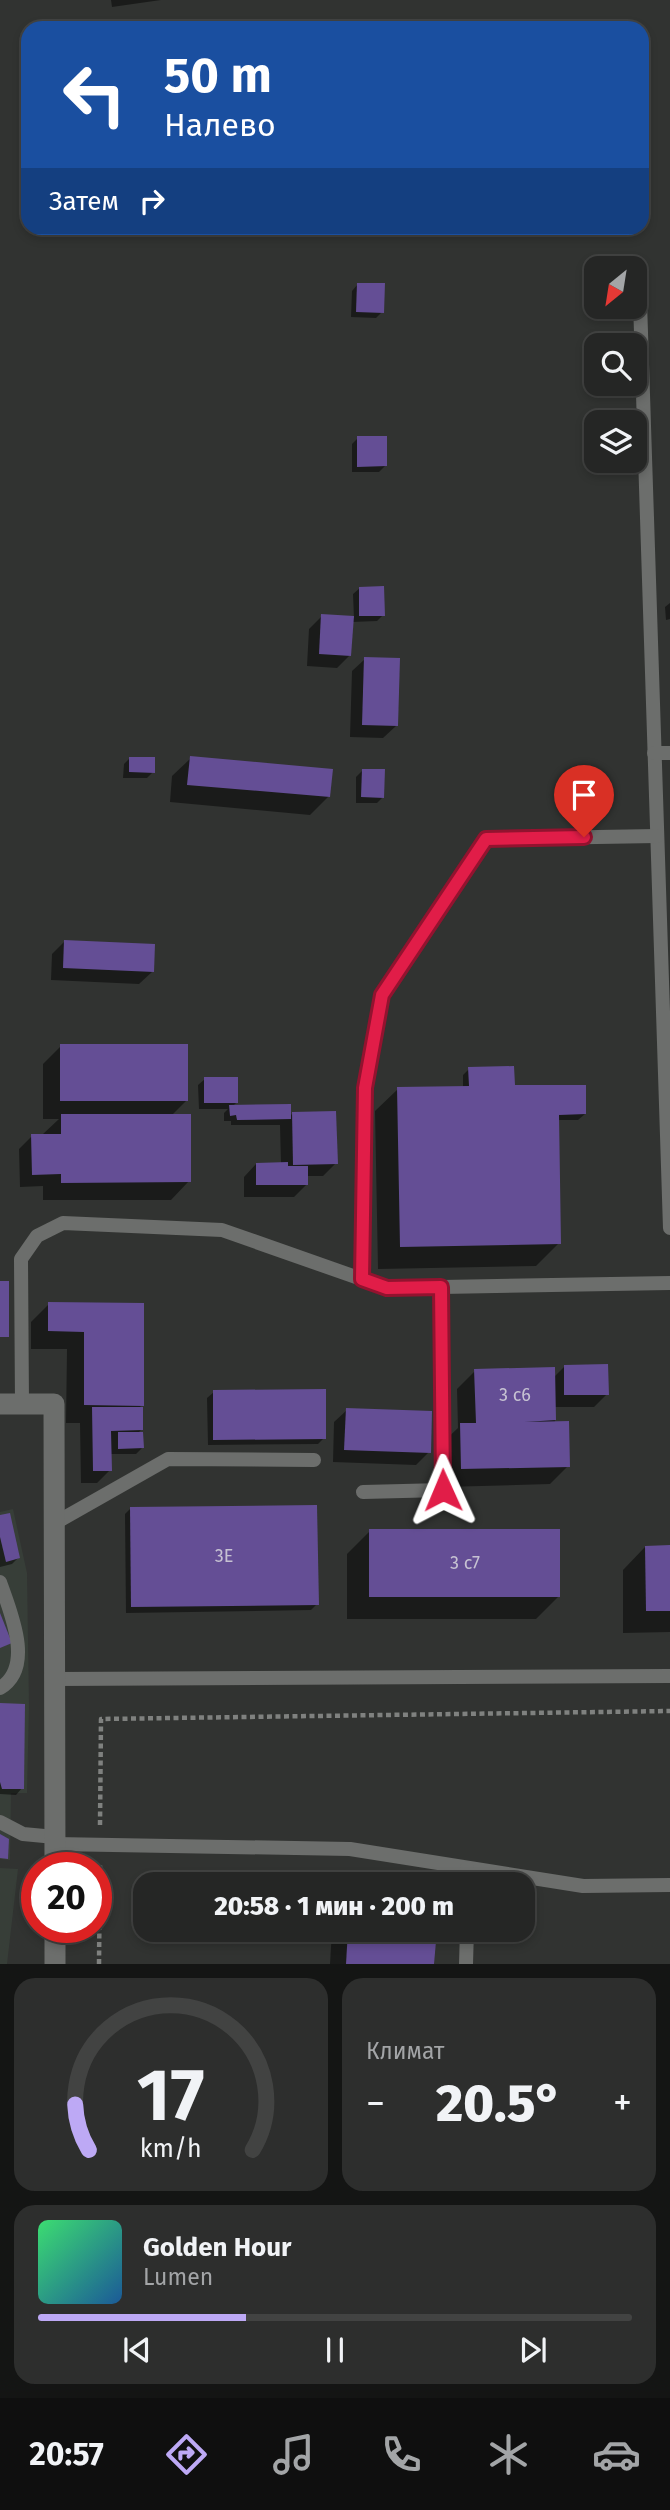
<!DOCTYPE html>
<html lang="ru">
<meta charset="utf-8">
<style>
:root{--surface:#252625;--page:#2d2e2d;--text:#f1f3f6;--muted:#a3a5a7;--line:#424342;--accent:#bda9f5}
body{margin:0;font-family:"Fira Sans",sans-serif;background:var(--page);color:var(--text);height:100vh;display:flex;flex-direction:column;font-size:26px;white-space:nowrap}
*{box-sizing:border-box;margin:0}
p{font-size:23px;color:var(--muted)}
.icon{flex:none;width:38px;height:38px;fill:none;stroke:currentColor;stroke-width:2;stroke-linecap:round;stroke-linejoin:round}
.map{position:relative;height:1964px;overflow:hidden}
.sheet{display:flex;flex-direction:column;gap:14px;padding:14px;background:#141514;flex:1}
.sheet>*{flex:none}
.hud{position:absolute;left:21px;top:21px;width:628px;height:214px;border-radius:21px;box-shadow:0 4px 10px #0003,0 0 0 2px var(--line);background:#1a4fa0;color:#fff;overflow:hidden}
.needle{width:46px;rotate:210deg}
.fabs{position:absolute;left:584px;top:256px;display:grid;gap:14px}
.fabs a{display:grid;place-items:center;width:63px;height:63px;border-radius:14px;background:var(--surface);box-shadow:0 4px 10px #0003,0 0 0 2px var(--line);font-size:35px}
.speed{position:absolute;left:21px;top:1852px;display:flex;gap:14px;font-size:35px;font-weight:700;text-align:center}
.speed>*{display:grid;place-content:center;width:91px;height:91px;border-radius:50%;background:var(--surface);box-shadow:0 4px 10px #0003,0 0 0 2px var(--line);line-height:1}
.speed .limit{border:10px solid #d22;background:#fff;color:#111}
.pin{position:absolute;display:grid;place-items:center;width:60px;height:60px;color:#fff;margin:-72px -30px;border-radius:50% 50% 50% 0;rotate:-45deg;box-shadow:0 0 7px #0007}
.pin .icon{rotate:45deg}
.me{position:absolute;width:77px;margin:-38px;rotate:359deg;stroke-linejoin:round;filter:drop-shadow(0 0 5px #0008)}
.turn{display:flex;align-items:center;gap:24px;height:147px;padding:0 28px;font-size:32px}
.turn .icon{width:91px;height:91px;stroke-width:2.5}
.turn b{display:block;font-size:49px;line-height:60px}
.then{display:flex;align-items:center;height:66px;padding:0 28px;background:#0003;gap:14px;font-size:26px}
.big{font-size:52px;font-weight:800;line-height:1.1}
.sheet .tile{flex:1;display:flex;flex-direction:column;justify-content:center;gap:10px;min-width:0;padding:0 24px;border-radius:21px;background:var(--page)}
.sheet .dial{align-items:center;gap:0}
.dial svg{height:182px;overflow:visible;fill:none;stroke:var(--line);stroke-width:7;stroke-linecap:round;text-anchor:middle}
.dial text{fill:var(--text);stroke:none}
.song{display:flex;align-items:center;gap:21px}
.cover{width:84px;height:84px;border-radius:10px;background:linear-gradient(135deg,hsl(140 70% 55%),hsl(210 70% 35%))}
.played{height:7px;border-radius:4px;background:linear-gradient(90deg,var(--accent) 35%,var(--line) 35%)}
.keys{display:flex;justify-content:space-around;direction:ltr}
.heat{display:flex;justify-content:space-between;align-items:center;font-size:38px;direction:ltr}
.sheet .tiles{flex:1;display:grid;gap:14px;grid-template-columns:1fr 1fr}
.tile:last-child{grid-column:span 2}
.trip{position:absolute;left:133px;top:1872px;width:402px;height:70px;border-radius:21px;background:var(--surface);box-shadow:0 4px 10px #0003,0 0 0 2px var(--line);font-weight:800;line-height:70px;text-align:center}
.dock{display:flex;height:112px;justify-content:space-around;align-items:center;background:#0f0f0f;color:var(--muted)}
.dock .icon{width:49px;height:49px}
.dock .on{color:var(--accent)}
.dock b{font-size:32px;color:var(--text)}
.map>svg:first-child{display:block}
.built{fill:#373e38}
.shadow{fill:#0007}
.building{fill:#644e95}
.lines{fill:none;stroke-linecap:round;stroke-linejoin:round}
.path{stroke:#7f817f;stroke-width:4.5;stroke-dasharray:5 3.5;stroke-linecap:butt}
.lane{stroke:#6c6e6c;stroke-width:14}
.street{stroke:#6c6e6c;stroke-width:21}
.route-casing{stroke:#92132f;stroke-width:18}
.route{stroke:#e11d48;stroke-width:12}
.labels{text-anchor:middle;stroke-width:7;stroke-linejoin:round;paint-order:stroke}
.number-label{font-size:18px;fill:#c6c2d2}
</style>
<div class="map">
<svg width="670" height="1964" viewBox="0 0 670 1964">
<rect width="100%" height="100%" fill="#313331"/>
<g class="built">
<polygon points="13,1509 27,1573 29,1705 27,1793 11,1793 10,1860 0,1859 0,1512"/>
<polygon points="0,1868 18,1869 7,1964 0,1964"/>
</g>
<g class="shadow">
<polygon points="111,0 161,0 112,7"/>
<polygon points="358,284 382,312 376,318 351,317 352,291"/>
<polygon points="358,438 385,466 379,472 352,472 352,444"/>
<polygon points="360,588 383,615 377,621 352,622 350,655 337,668 307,666 309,629 322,616 354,618 353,594"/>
<polygon points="670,603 670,619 666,620 665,607"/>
<polygon points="365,659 396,726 383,738 350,737 352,671"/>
<polygon points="130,758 153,772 147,778 123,778 124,764"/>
<polygon points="191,758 329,796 310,815 170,802 172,776"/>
<polygon points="362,771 383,797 377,803 356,803 356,777"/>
<polygon points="65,941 152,972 139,984 51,980 52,954"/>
<polygon points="61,1046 187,1100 171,1116 189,1181 171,1200 43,1200 43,1186 20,1187 19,1149 32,1136 43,1134 59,1119 43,1119 43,1064"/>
<polygon points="469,1069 585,1114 578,1120 557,1120 559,1243 536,1266 378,1269 375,1111 398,1089 463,1088 463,1075"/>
<polygon points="205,1079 236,1103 232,1107 289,1117 292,1114 336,1163 323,1176 307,1176 307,1184 294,1197 244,1197 244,1177 256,1164 281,1164 280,1125 231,1125 231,1121 224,1121 224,1113 228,1109 199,1109 198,1085"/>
<polygon points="49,1304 142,1305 142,1405 138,1409 141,1430 137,1434 142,1448 136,1454 110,1454 110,1470 97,1483 81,1483 80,1423 66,1423 67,1349 31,1349 31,1322"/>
<polygon points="564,1367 607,1394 594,1407 554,1407 555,1423 568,1466 550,1484 444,1487 442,1443 458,1428 457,1389 475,1371 553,1378"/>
<polygon points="214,1392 324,1438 318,1444 208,1445 207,1398"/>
<polygon points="347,1410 429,1452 416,1465 333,1462 334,1422"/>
<polygon points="131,1508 317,1604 311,1610 126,1613 125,1514"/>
<polygon points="0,1517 18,1558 12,1564 0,1567"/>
<polygon points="370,1531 559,1596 536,1619 347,1619 347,1554"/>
<polygon points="645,1547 670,1547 670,1632 623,1633 623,1570"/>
<polygon points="0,1705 22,1788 16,1795 0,1794"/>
<polygon points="332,1930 435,1930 432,1964 330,1964"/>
</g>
<g class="building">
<polygon points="357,283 385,283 384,313 356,312"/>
<polygon points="357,436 387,436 387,466 357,467"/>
<polygon points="384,586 385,616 359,616 359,587"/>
<polygon points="321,614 354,616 351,656 319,654"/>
<polygon points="364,657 400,658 398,726 362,725"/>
<polygon points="190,756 333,769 330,797 187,785"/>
<polygon points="129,757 155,757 155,773 129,772"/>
<polygon points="362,769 385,769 384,798 361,797"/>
<polygon points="64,940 155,944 154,972 63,968"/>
<rect x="60" y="1044" width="128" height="57"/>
<polygon points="514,1066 515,1085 586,1085 586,1114 559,1115 561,1244 400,1247 397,1087 469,1086 468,1067"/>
<rect x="204" y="1077" width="34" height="26"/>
<polygon points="291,1104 291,1119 237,1120 236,1115 230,1116 229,1105"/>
<polygon points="336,1111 338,1164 293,1165 292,1112"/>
<polygon points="61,1114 191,1114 191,1182 61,1183 61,1174 32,1175 31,1134 61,1134"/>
<polygon points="288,1162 288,1166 308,1166 308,1185 256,1185 256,1163"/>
<rect x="0" y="1281" width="9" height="56"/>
<polygon points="48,1302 144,1303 144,1406 84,1405 84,1332 48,1331"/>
<polygon points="608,1364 609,1395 564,1395 564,1365"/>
<polygon points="555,1367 556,1420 525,1422 569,1421 570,1467 461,1469 460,1423 476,1423 474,1369"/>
<polygon points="326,1389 326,1439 213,1440 213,1390"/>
<polygon points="92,1407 143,1407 143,1430 111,1431 112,1471 93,1471"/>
<polygon points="346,1408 432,1411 431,1453 344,1450"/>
<polygon points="118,1432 143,1432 144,1448 118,1449"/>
<polygon points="317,1505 319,1605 131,1607 130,1507"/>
<polygon points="10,1513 20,1558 6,1562 0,1537 0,1515"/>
<rect x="369" y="1529" width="191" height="68"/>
<polygon points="670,1545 670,1611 646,1611 645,1546"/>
<polygon points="0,1613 12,1643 0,1648"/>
<polygon points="0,1703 25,1704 24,1789 2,1789 0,1782"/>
<polygon points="0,1834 9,1839 8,1859 0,1858"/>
<polygon points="348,1930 437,1930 434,1964 346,1964"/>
</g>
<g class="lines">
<g class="path">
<polyline points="100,1825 101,1719 670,1711"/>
<polyline points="99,1964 100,1865"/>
</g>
<g class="lane">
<polyline points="639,271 670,1228"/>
<polyline points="654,753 670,753"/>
<polyline points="362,1279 365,1088 382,995 486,839 657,836"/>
<polyline points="22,1404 21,1259 37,1236 63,1223 222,1230 387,1288 670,1283"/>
<polyline points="363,1492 443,1490 441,1287"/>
<polyline points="55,1523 168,1459 314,1460"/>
<path d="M0 1582C10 1611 35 1667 0 1688"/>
<polyline points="56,1679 670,1676"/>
<polyline points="0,1822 23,1834 55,1837"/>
<polyline points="55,1844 350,1849 583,1886 670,1885"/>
<polyline points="467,1885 467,1868"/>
<polyline points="466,1964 467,1930"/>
</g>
<g class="street">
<polyline points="0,1404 54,1404 55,1867"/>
<polyline points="55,1964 55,1927"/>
</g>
</g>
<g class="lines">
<g class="route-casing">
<polyline id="route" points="443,1490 441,1287 387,1288 362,1279 365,1088 382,995 486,839 584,837"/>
</g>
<use href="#route" class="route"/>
</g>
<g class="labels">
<g class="number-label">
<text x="515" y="1401">3 с6</text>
<text x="224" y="1562">3Е</text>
<text x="465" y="1569">3 с7</text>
</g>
</g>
</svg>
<div class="fabs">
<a><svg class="needle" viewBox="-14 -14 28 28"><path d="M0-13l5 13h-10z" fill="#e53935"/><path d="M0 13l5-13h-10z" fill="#a3a5a7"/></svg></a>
<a><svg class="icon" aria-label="search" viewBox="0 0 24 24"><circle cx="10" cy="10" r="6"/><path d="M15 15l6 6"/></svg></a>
<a><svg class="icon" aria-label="layers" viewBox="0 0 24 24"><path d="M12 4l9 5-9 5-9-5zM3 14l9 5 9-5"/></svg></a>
</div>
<div class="speed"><div class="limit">20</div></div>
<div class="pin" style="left:584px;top:837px;background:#d93025"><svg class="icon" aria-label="arrive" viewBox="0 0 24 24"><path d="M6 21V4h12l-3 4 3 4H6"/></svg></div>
<svg class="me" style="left:443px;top:1490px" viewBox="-20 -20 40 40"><path d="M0-17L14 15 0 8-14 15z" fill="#e11d48" stroke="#fff" stroke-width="4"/></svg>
<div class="trip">20:58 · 1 мин · 200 m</div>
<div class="hud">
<div class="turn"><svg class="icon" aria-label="left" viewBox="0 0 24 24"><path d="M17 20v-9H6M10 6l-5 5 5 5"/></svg><div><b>50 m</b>Налево</div></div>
<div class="then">Затем<svg class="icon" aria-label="right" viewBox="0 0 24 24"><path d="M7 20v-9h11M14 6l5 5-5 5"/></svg></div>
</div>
</div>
<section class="sheet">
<div class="tiles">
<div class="tile dial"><svg viewBox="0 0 100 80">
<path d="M14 69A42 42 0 1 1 86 69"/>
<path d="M14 69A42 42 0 0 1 8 49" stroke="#bda9f5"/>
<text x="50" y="56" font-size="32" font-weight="700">17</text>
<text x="50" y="72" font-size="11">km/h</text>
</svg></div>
<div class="tile"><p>Климат</p>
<div class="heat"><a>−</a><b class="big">20.5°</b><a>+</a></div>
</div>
<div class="tile">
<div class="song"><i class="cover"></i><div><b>Golden Hour</b><p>Lumen</p></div></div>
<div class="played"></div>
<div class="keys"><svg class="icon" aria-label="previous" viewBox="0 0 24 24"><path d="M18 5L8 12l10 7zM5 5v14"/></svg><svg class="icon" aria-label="pause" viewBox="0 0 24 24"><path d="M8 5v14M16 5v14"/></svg><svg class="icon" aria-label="next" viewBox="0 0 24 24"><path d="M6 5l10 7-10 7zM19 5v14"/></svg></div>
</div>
</div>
</section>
<nav class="dock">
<b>20:57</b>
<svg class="icon on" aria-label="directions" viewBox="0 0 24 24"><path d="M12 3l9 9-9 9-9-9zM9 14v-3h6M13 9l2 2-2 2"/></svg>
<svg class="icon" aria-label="music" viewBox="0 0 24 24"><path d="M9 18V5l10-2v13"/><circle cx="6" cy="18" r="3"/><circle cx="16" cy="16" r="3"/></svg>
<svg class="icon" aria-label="phone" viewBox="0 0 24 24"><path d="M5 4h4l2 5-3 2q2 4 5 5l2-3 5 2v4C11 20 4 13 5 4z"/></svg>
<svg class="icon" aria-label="climate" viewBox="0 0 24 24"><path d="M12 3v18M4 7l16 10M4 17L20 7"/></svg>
<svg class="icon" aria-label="car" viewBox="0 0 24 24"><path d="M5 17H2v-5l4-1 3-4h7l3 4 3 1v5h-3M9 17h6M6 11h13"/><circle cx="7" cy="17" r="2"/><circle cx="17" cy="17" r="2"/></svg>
</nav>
